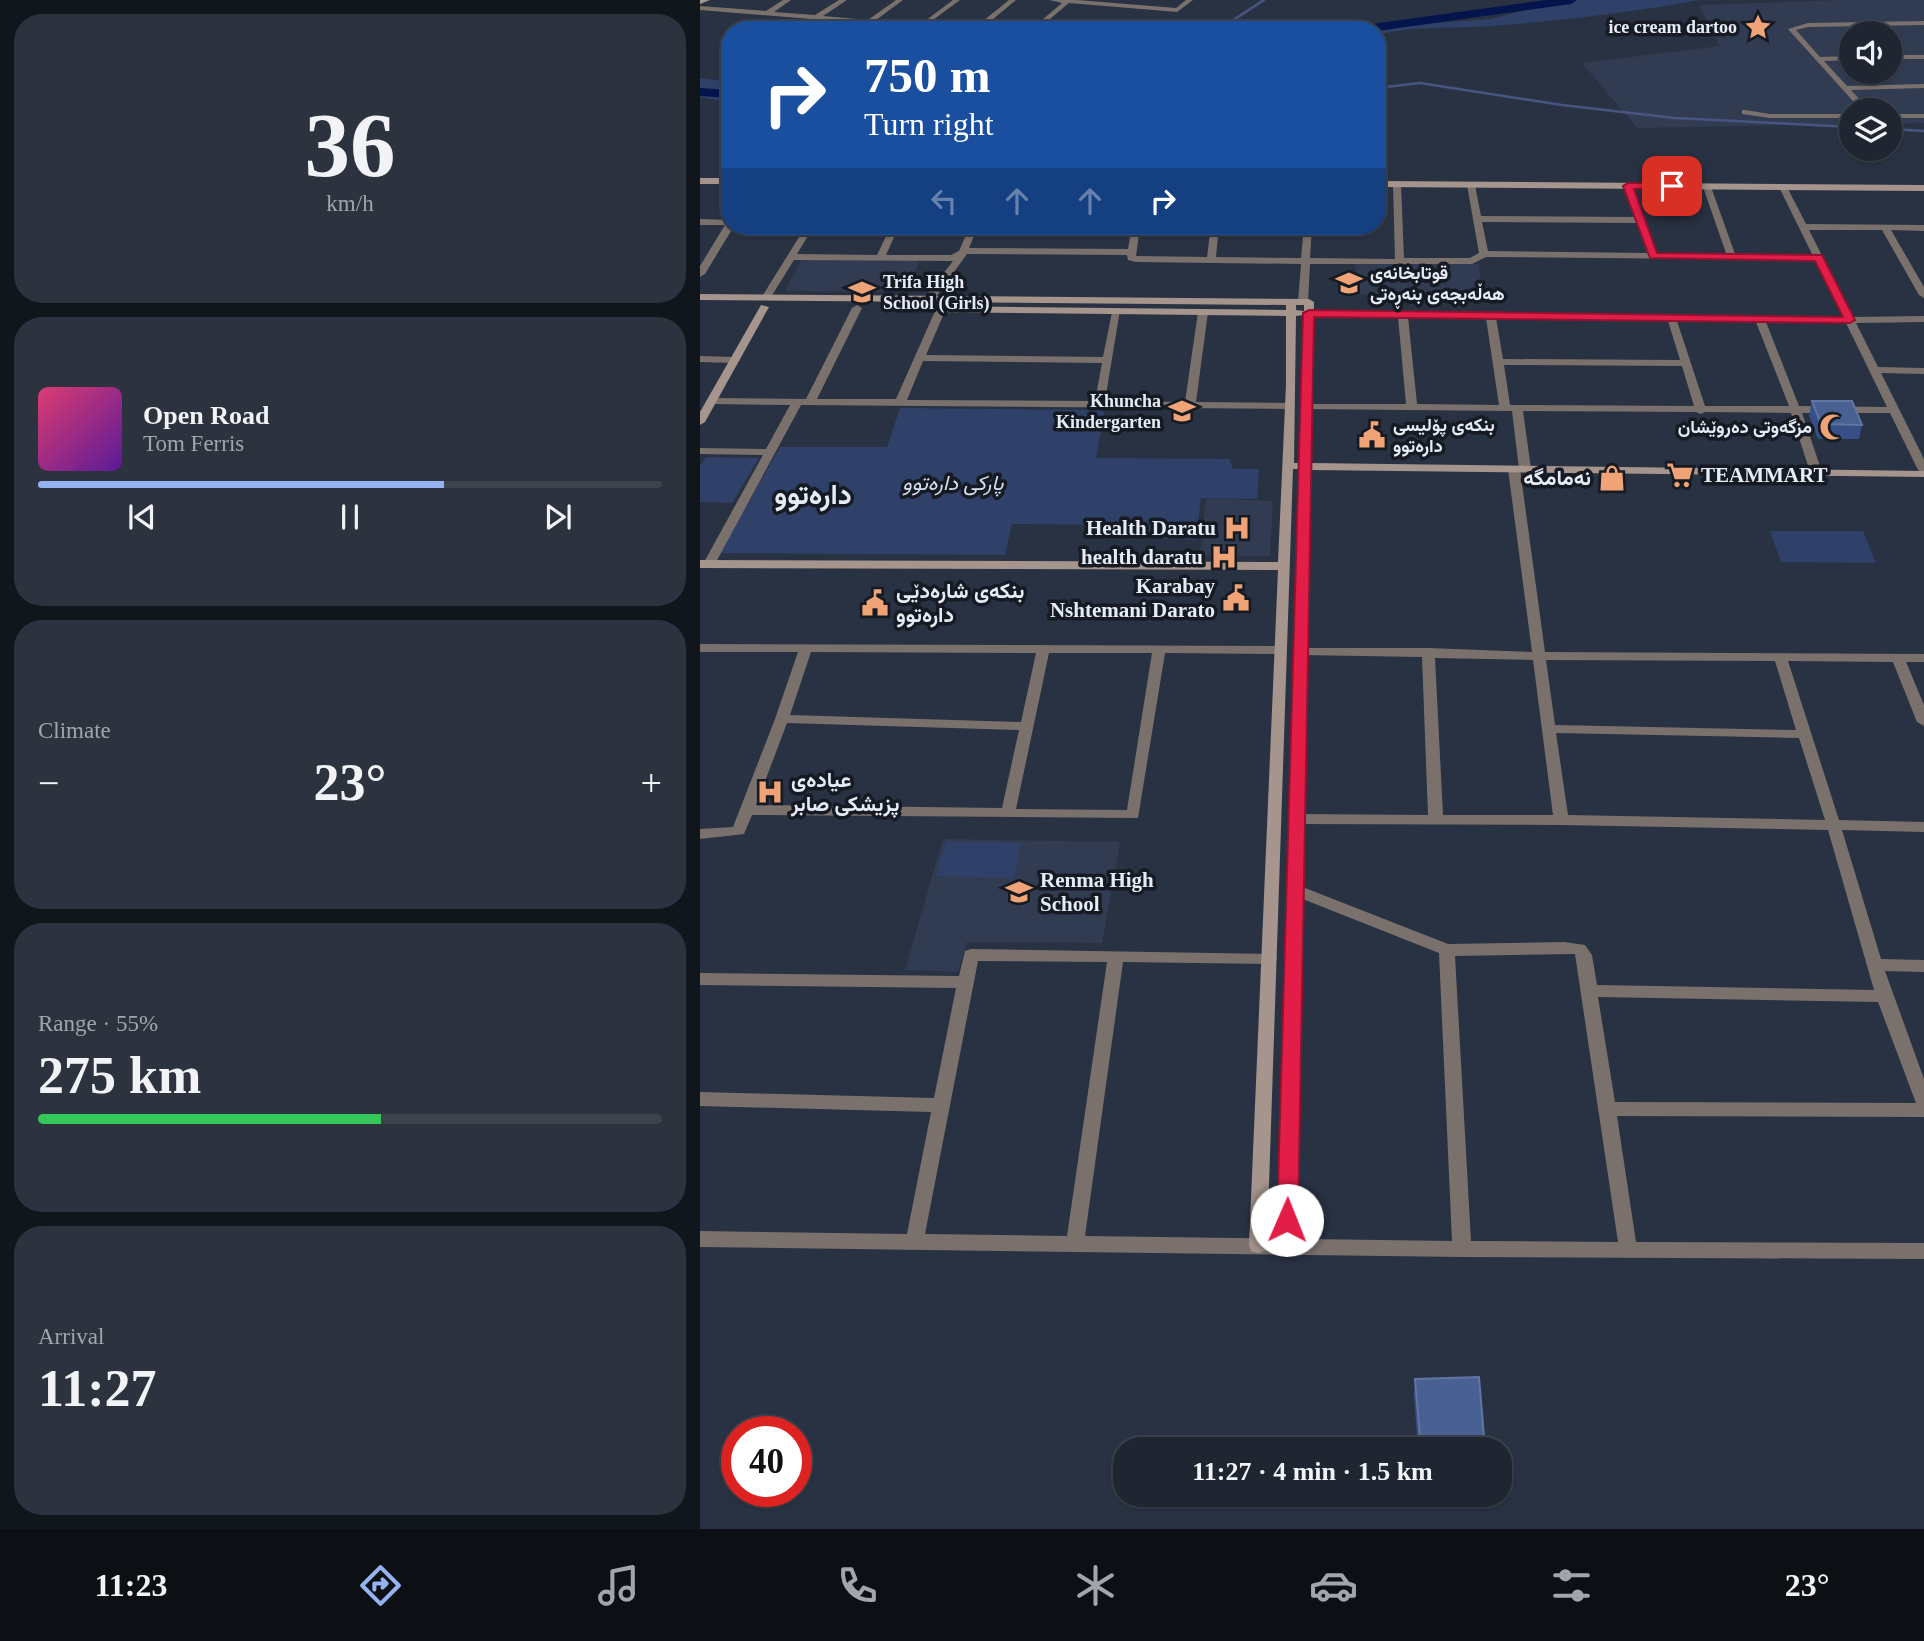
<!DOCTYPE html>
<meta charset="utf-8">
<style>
:root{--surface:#1f2632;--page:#2c323e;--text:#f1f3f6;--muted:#a1a5ac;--line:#3c434d;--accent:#95b2f1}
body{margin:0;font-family:"Times New Roman",Vazirmatn,serif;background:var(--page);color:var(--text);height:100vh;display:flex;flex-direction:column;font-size:26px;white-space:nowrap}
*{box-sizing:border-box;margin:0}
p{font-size:23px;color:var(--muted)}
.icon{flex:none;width:38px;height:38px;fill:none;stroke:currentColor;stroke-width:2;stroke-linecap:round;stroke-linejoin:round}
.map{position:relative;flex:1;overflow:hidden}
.sheet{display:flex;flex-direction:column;gap:14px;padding:14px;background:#11151c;width:700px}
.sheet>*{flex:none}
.banner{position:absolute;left:21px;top:21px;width:665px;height:214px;border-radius:28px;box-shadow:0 2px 5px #0004,0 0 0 2px var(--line);background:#1a4fa0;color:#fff;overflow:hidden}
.controls{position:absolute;left:1139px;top:21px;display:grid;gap:14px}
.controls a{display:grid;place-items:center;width:63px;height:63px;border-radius:50%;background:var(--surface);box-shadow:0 2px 5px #0004,0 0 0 2px var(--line);font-size:35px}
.speed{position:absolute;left:21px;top:1416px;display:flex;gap:14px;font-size:35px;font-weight:700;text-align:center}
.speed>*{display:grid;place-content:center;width:91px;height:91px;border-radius:50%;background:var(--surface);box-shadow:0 2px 5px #0004,0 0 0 2px var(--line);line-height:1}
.speed .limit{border:10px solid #d22;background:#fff;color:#111}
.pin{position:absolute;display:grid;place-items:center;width:60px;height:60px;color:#fff;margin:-30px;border-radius:14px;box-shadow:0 4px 10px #0006}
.me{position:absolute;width:77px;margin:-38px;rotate:1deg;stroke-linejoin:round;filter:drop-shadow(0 0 5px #0008)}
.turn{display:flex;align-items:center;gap:24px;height:147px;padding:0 28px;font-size:32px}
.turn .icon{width:91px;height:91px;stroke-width:2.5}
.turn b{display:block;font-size:49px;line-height:60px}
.lanes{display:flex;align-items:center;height:66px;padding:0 28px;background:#0003;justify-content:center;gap:35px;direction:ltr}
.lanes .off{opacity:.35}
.big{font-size:52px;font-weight:700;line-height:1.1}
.sheet .widget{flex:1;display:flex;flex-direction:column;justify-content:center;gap:10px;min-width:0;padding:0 24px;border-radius:28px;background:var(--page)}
.sheet .dial{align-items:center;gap:0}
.dial b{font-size:91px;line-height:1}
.song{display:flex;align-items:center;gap:21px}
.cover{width:84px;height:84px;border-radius:10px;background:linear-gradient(135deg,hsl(340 70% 55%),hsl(270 70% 35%))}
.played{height:7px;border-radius:4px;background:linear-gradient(90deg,var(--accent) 65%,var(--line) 65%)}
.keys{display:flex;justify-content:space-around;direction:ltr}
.heat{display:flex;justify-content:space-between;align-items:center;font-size:38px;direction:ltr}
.charge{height:10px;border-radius:5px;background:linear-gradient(90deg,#34c759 55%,var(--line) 0)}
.trip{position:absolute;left:413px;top:1437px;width:399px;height:70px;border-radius:28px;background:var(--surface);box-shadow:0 2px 5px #0004,0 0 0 2px var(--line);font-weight:700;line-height:70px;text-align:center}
.dock{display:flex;height:112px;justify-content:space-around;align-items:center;background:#0c0f14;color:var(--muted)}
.dock .icon{width:49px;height:49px}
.dock .active{color:var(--accent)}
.dock b{font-size:32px;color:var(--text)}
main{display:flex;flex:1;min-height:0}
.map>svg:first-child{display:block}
.built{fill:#313c52;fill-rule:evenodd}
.green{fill:#2f4169}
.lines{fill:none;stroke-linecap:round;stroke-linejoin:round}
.stream{stroke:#485580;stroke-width:2.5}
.river{fill:#04154d;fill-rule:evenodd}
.street{fill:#7b716c;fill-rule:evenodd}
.secondary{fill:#a5958c;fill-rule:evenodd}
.wall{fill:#364f86}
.building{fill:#496093;stroke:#6175a2;stroke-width:2}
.route{fill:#e11d48;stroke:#92132f;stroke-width:2}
.labels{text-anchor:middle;stroke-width:7;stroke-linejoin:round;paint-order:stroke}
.far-poi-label{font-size:18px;font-weight:bold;fill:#e5ebf7;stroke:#161a22;text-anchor:end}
.poi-label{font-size:21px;font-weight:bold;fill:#e5ebf7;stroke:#161a22;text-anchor:start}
.park-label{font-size:21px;font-style:italic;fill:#d5dff1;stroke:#161a22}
.district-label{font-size:28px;font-weight:bold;fill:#e5ebf7;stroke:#161a22}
</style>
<main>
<section class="sheet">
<div class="widget dial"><b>36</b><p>km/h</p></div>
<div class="widget">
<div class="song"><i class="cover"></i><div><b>Open Road</b><p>Tom Ferris</p></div></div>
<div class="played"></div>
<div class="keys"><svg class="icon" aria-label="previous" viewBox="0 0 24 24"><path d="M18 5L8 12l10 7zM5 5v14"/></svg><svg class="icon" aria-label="pause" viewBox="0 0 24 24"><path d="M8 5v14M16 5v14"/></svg><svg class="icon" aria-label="next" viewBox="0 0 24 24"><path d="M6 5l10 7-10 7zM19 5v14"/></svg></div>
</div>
<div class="widget"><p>Climate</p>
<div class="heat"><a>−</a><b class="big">23°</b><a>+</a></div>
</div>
<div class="widget"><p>Range · 55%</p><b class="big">275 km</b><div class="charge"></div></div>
<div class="widget"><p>Arrival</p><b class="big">11:27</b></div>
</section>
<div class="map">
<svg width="1224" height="1529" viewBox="0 0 1224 1529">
<rect width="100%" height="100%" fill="#293243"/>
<g class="built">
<path d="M1140 0H1224V123L1190 124V110H1152L1151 124 937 128 882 63 1020 46 999 5ZM1152 33H1190V72H1152Z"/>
<polygon points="102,259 220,260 206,292 85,291"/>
<polygon points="655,264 779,264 782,294 659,294"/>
<polygon points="506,498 573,501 570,556 500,556"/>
<polygon points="243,839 420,842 402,943 267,942 258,972 205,970"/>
</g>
<g class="green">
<path d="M865 0H999C929 13 860 21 790 26 751 29 715 25 677 35V30H635L791 19Z"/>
<polygon points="0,78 30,82 30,102 0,97"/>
<polygon points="200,408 405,410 396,458 529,459 533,469 559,469 557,499 501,498 496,540 419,536 421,525 312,524 305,555 20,553 80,447 187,447"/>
<polygon points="6,457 59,458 32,503 0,502 0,466"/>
<polygon points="1070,531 1163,531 1176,563 1081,562"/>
<polygon points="246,842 321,843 314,878 236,876"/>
</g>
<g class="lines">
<g class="stream">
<polyline points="518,30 564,0"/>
<polyline points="677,88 720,83 862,105 974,118 1152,127"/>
<polyline points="1190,129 1224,131"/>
</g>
<g class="river">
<polygon points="846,0 877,0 871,4 677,31 651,30 657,26"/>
<polygon points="0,88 30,90 30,98 0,96"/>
</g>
<g class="street">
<polygon points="83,0 91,0 74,12 115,15 139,0 147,0 123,16 168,20 196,0 203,0 176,20 221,24 253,0 260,0 222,28 0,10 0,6 66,11"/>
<polygon points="309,0 316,0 280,30 272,30"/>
<polygon points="349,0 377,0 476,8 486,0 493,0 477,12 369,3 339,28 335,28 335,26 362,3"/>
<polygon points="1224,21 1224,25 1108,27 1096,30 1120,57 1152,56 1152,60 1124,61 1147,86 1224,84 1224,88 1151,90 1169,110 1161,110 1088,29 1108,23"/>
<rect x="1190" y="55" width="34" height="4"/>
<polygon points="1045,110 1070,114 1152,114 1152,118 1070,118 1042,114 1042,110"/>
<rect x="1190" y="114" width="34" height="4"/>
<path d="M697 181 701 184 704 258H770L779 253 767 185 771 182 775 185 781 216 935 217 924 186 931 184 956 253H1026L1003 187 1007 184 1011 187 1035 254H1112L1079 187 1083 184 1087 187 1106 224 1224 225V231L1191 230 1224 287V298L1219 295 1182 230H1109L1153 317 1224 316V322L1156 323 1178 367 1224 368V374L1181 373 1224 459V473L1218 470 1190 413H1102L1122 472 1116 475 1110 472 1091 413 1005 412 1001 414 996 412 823 411 831 469 825 472 820 469 845 652 1224 654V662H1206L1224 705V726L1217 722 1193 662 1088 661 1139 820 1224 822V832L1142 830 1181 959 1224 960V972L1185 971 1224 1079V1117L917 1116 936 1242 1224 1243V1259L762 1257 0 1247V1231L207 1234 231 1112 0 1106V1092L234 1098 256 988 0 985V973L259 976 265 951 271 949 575 954 577 958 575 962 569 964 423 962 385 1236 752 1241 739 953 590 894 587 890 590 886H600L748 944 864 942 885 945 892 955 897 985 1174 990 1128 830 861 825 596 824 589 819 596 814 728 815 722 657 602 655 596 651 597 648H728L832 652 808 469 814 466 819 469 812 411 603 409V405L607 404H706L698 317 609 316 604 313 606 311 1143 317 1115 260 786 257 772 264H610L608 302 603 305 598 302 601 264 436 262 428 260 427 255 267 254 233 301 230 302 225 299 228 293 253 261 94 260 69 300 61 298 106 226H114L97 254 177 255 191 226H199L186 255H251L259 251 270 226H278L269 248 428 249 432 226H440L436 256 507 257 511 226H519L516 257 601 258 604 226H612L610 258 695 259 693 184ZM782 222 937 223 947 253 788 251ZM708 317 786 318 799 405 717 404ZM796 318 968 321 980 360 803 359ZM977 321 1056 322 1089 406H1005ZM1066 322 1146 323 1187 407 1099 406ZM804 365 982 366 994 406 810 405ZM735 658 833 660 853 815H743ZM846 660 1075 661 1096 730 855 725ZM856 733 1099 738 1125 820 868 815ZM875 954 918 1242 771 1241 755 956ZM278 961 407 962 367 1236 225 1234ZM898 997 1178 1002 1216 1103 915 1102Z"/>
<polygon points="0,219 30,220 30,226 34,226 5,274 0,277 0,266 25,225 0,225"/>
<path d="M157 305 162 308 117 399H196L236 309 241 306 246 309 226 355 403 357 412 312 420 310 405 401 485 402 498 312 503 309 508 312 496 402 590 403 595 406 590 409 101 405 15 564 13 567H5L3 564 63 455 0 454V448L66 449 90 405 12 404 7 401 12 398 106 399 152 308ZM223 361 402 363 395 401 207 400Z"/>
<polygon points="0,356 35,357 40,360 35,363 0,362"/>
<path d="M0 644 580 646 586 650 580 654 465 653 438 818 52 815 44 834 0 839V829L33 827 75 719 98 652H0ZM111 652 336 653 321 722 90 715ZM349 653H452L427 810 316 809ZM87 723 319 730 302 808 56 805Z"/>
</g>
<g class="secondary">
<polygon points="0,0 10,0 0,4"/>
<rect x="0" y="178" width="30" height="6"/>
<polygon points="677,181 1224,185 1224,191 677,187"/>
<path d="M0 294 609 299 614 302 611 463 1224 471V477L611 470 596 1246 594 1252 587 1254 580 1252 578 1246 600 469H593L567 1245 565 1251 558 1253 551 1251 549 1245 578 570 0 568V560L578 562 586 384V316L232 312 227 309 232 306 586 310V305L0 300ZM596 305H604V311L596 310ZM604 315 600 463H594L596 316Z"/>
<polygon points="61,305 69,307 5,422 0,425 0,412"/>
</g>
</g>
<g class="wall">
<polygon points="1112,401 1162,425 1159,439 1118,439 1109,416"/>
<polygon points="715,1379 785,1449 718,1449 714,1395"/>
</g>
<g class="building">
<polygon points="1112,401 1152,401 1162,425 1121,424"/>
<polygon points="779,1377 785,1449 721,1449 715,1379"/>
</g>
<polygon class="route" points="928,183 972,183 977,186 972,189 934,189 957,253 1122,255 1155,320 1150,323 614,317 598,1220 595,1226 587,1229 580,1226 577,1220 603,313 609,310 1143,317 1115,261 950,258 923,186"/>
<defs>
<g id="sight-bare" transform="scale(2.1)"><path d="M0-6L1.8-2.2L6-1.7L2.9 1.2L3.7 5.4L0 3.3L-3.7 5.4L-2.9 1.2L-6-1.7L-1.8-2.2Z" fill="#efa377" stroke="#161a22" stroke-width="2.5" paint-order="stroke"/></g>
<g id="school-bare" transform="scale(2.1)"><path d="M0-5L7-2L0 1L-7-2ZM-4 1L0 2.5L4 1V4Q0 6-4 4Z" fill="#efa377" stroke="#161a22" stroke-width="2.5" paint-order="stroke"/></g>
<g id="mosque-bare" transform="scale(2.1)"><path d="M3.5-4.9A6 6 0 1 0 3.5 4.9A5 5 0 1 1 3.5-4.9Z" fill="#efa377" stroke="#161a22" stroke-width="2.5" paint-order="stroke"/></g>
<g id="civic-bare" transform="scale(2.1)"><path d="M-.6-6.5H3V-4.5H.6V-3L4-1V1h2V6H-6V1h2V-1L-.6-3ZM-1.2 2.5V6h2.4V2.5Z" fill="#efa377" stroke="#161a22" stroke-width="2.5" paint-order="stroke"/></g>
<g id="supermarket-bare" transform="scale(2.1)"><path d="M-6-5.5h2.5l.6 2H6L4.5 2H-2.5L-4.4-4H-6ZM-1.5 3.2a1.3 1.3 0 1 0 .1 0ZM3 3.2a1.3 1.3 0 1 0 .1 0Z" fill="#efa377" stroke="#161a22" stroke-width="2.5" paint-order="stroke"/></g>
<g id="shop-bare" transform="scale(2.1)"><path d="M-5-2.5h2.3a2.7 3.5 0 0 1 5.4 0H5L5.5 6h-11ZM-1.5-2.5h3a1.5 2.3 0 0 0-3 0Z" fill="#efa377" stroke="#161a22" stroke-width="2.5" paint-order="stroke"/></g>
<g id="hospital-bare" transform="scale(2.1)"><path d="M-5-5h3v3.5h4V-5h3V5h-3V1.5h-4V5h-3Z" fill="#efa377" stroke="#161a22" stroke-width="2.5" paint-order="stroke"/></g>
</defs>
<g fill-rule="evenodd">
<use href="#sight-bare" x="1058" y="27"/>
<use href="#school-bare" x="649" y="283"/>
<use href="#school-bare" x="162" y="292"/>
<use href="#school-bare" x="482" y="411"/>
<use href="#mosque-bare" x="1133" y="427"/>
<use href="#civic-bare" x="672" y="435"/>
<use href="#supermarket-bare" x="980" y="475"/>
<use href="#shop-bare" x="912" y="478"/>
<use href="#hospital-bare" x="537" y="528"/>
<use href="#hospital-bare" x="524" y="557"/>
<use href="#civic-bare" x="536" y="598"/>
<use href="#civic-bare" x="175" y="603"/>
<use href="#hospital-bare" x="70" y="792"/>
<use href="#school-bare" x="319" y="892"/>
</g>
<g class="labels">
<g class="far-poi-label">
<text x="1037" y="33">ice cream dartoo</text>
<text x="670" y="279" text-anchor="start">قوتابخانەی<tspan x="670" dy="21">هەڵەبجەی بنەڕەتی</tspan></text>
<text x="183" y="288" text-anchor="start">Trifa High<tspan x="183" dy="21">School (Girls)</tspan></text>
<text x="461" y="407">Khuncha<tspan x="461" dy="21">Kindergarten</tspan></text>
<text x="693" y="431" text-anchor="start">بنکەی پۆلیسی<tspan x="693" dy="21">دارەتوو</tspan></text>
<text x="1112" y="433">مزگەوتی دەروێشان</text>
</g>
<g class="poi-label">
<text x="1001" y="482">TEAMMART</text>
<text x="891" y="485" text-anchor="end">نەمامگە</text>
<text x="516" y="535" text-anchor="end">Health Daratu</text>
<text x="503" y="564" text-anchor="end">health daratu</text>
<text x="515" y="593" text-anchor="end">Karabay<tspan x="515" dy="24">Nshtemani Darato</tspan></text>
<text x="196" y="598">بنکەی شارەدێی<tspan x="196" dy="24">دارەتوو</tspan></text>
<text x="91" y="787">عیادەی<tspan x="91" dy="24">پزیشکی صابر</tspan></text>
<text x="340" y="887">Renma High<tspan x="340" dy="24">School</tspan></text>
</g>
<g class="park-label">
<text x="253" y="490">پارکی دارەتوو</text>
</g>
<g class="district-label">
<text x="113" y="504">دارەتوو</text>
</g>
</g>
</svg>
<div class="controls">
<a><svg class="icon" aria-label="sound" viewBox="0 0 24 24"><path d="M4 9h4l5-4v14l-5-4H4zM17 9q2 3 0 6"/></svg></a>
<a><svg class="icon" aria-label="layers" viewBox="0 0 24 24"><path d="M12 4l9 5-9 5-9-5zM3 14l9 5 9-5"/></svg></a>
</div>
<div class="speed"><div class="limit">40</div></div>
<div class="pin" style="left:972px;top:186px;background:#d93025"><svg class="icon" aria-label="arrive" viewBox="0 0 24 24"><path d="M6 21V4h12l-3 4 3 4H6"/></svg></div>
<svg class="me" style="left:587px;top:1220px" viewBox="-20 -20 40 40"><circle r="19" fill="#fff"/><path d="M0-13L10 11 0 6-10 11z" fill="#e11d48"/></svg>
<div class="trip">11:27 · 4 min · 1.5 km</div>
<div class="banner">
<div class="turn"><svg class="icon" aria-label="right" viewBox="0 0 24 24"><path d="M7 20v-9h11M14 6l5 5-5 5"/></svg><div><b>750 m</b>Turn right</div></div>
<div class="lanes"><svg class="icon off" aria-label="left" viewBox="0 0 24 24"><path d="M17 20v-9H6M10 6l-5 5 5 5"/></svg><svg class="icon off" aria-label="ahead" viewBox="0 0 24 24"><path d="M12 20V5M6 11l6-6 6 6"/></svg><svg class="icon off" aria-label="ahead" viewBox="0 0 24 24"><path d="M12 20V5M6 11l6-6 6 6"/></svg><svg class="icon" aria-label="right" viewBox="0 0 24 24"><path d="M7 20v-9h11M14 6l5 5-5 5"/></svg></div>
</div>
</div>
</main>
<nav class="dock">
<b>11:23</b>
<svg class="icon active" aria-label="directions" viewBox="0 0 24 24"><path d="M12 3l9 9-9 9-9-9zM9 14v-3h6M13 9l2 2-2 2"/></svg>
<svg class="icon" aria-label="music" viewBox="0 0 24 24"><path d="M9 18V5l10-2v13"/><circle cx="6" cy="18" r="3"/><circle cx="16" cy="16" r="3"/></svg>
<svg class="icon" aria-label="phone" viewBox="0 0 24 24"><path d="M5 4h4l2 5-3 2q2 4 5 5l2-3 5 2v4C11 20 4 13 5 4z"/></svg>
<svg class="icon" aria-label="climate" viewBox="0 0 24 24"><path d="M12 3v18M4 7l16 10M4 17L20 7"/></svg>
<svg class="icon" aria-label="car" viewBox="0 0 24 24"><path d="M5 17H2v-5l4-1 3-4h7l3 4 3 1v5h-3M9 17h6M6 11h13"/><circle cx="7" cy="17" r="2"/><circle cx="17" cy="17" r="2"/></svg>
<svg class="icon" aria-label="filters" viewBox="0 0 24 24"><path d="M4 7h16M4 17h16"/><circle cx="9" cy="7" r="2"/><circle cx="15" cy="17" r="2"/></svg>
<b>23°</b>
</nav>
